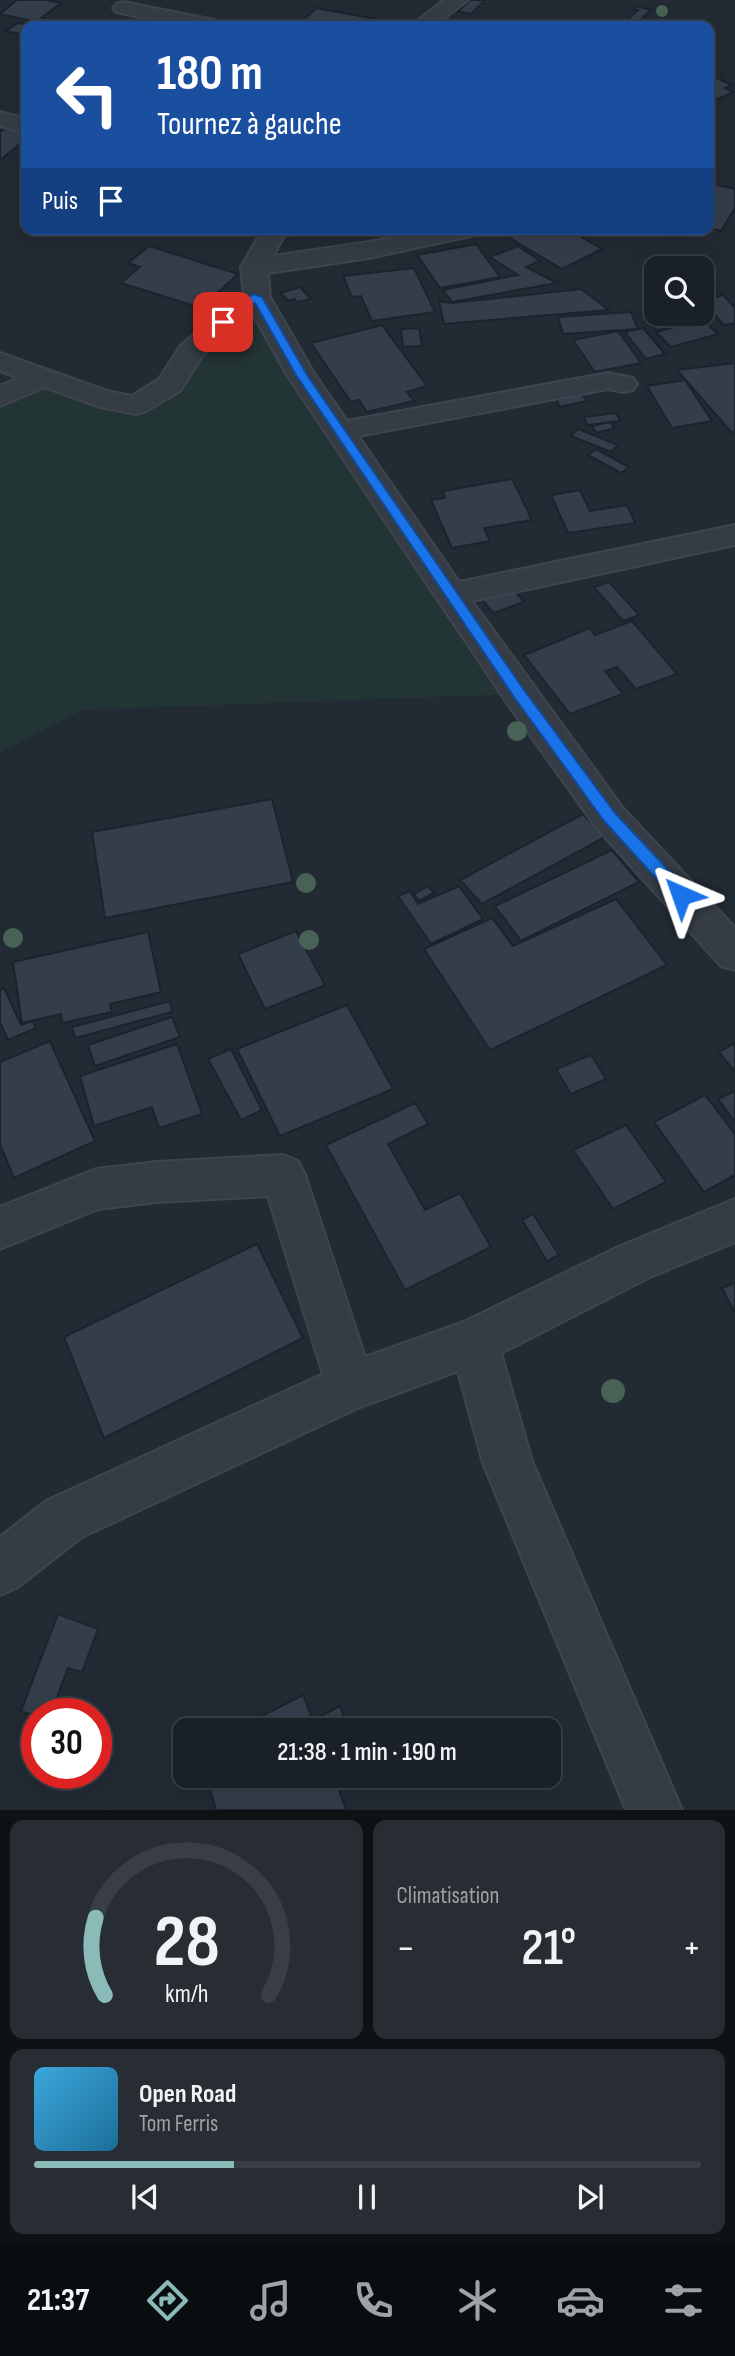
<!DOCTYPE html>
<html lang="fr">
<meta charset="utf-8">
<style>
:root{--surface:#1a2027;--page:#272d33;--text:#f1f3f6;--muted:#9fa3a7;--line:#383e44;--accent:#8bbbb9}
body{margin:0;font-family:"Sofia Sans Condensed",sans-serif;background:var(--page);color:var(--text);height:100vh;display:flex;flex-direction:column;font-size:26px;white-space:nowrap}
*{box-sizing:border-box;margin:0}
p{font-size:23px;color:var(--muted)}
.icon{flex:none;width:38px;height:38px;fill:none;stroke:currentColor;stroke-width:2;stroke-linecap:round;stroke-linejoin:round}
.map{position:relative;height:1810px;overflow:hidden}
.details{display:flex;flex-direction:column;gap:10px;padding:10px;background:#0e1215;flex:1}
.details>*{flex:none}
.top-card{position:absolute;left:21px;top:21px;width:693px;height:214px;border-radius:14px;box-shadow:0 7px 28px #0002,0 0 0 2px var(--line);background:#1a4fa0;color:#fff;overflow:hidden}
.tools{position:absolute;left:644px;top:256px;display:grid;gap:14px}
.tools a{display:grid;place-items:center;width:70px;height:70px;border-radius:14px;background:var(--surface);box-shadow:0 7px 28px #0002,0 0 0 2px var(--line);font-size:35px}
.speed{position:absolute;left:21px;top:1698px;display:flex;gap:14px;font-size:35px;font-weight:700;text-align:center}
.speed>*{display:grid;place-content:center;width:91px;height:91px;border-radius:50%;background:var(--surface);box-shadow:0 7px 28px #0002,0 0 0 2px var(--line);line-height:1}
.speed .limit{border:10px solid #d22;background:#fff;color:#111}
.pin{position:absolute;display:grid;place-items:center;width:60px;height:60px;color:#fff;margin:-30px;border-radius:14px;box-shadow:0 4px 10px #0006}
.me{position:absolute;width:77px;margin:-38px;rotate:317deg;stroke-linejoin:round;filter:drop-shadow(0 0 5px #0008)}
.turn{display:flex;align-items:center;gap:24px;height:147px;padding:0 21px;font-size:32px}
.turn .icon{width:91px;height:91px;stroke-width:2.5}
.turn b{display:block;font-size:49px;line-height:60px}
.then{display:flex;align-items:center;height:66px;padding:0 21px;background:#0003;gap:14px;font-size:26px}
.big{font-size:52px;font-weight:600;line-height:1.1}
.details .card{flex:1;display:flex;flex-direction:column;justify-content:center;gap:10px;min-width:0;padding:0 24px;border-radius:14px;background:var(--page)}
.details .dial{align-items:center;gap:0}
.dial svg{height:182px;overflow:visible;fill:none;stroke:var(--line);stroke-width:7;stroke-linecap:round;text-anchor:middle}
.dial text{fill:var(--text);stroke:none}
.song{display:flex;align-items:center;gap:21px}
.cover{width:84px;height:84px;border-radius:10px;background:linear-gradient(135deg,hsl(200 70% 55%),hsl(200 70% 35%))}
.played{height:7px;border-radius:4px;background:linear-gradient(90deg,var(--accent) 30%,var(--line) 30%)}
.keys{display:flex;justify-content:space-around;direction:ltr}
.heat{display:flex;justify-content:space-between;align-items:center;font-size:38px;direction:ltr}
.details .tiles{flex:1;display:grid;gap:10px;grid-template-columns:1fr 1fr}
.card:last-child{grid-column:span 2}
.trip{position:absolute;left:173px;top:1718px;width:388px;height:70px;border-radius:14px;background:var(--surface);box-shadow:0 7px 28px #0002,0 0 0 2px var(--line);font-weight:600;line-height:70px;text-align:center}
.dock{display:flex;height:112px;justify-content:space-around;align-items:center;background:#0a0d10;color:var(--muted)}
.dock .icon{width:49px;height:49px}
.dock .on{color:var(--accent)}
.dock b{font-size:32px;color:var(--text)}
.map>svg:first-child{display:block}
.green{fill:#233435}
.building{fill:#343e4b;stroke:#1c232c;stroke-width:2}
.lines{fill:none;stroke-linecap:round;stroke-linejoin:round}
.minor-casing{stroke:#3e454f;stroke-width:4}
.minor{fill:#353c45;fill-rule:evenodd}
.tree{fill:#496256}
.route{fill:#1a73e8;stroke:#114b97;stroke-width:2}
</style>
<div class="map">
<svg width="735" height="1810" viewBox="0 0 735 1810">
<rect width="100%" height="100%" fill="#222a34"/>
<polygon class="green" points="257,297 519,694 82,710 0,753 0,397 44,377 136,405"/>
<g class="building">
<polygon points="17,0 46,0 61,3 36,22 0,14"/>
<polygon points="471,0 485,0 471,14 458,11"/>
<polygon points="637,6 651,10 635,25 625,22 638,10 633,9"/>
<polygon points="316,8 376,19 370,26 298,26"/>
<polygon points="146,17 181,24 178,26 136,26"/>
<polygon points="18,23 31,26 26,26 26,30 20,34 6,31"/>
<polygon points="709,74 732,85 725,88 733,92 709,103"/>
<polygon points="10,126 26,131 26,139 0,160 0,132"/>
<polygon points="709,183 735,189 735,208 721,231 709,228"/>
<polygon points="295,229 418,229 418,236 294,237"/>
<polygon points="521,229 567,229 602,249 562,269 506,236"/>
<polygon points="476,244 500,277 440,288 417,255"/>
<polygon points="149,246 238,274 201,308 121,283 140,267 128,263"/>
<polygon points="518,246 540,261 526,267 557,283 452,302 443,290 518,275 490,257"/>
<polygon points="414,268 435,312 372,321 361,296 352,297 343,276"/>
<polygon points="300,287 311,299 297,302 294,299 288,301 281,293"/>
<polygon points="581,289 609,310 444,324 439,301 452,303"/>
<polygon points="723,295 735,308 735,323 724,325 702,301"/>
<polygon points="631,312 638,329 563,334 558,317"/>
<polygon points="702,319 718,334 671,347 656,332"/>
<polygon points="382,325 427,386 407,392 414,401 367,412 359,400 351,402 311,343"/>
<polygon points="419,328 422,346 403,347 401,329"/>
<polygon points="643,328 665,354 646,359 625,332"/>
<polygon points="618,331 641,363 595,372 573,340"/>
<polygon points="735,363 735,431 732,433 677,370"/>
<polygon points="685,380 712,421 672,428 647,386"/>
<polygon points="582,394 587,401 560,407 556,400"/>
<polygon points="616,413 620,421 587,425 584,417"/>
<polygon points="610,422 615,428 596,433 592,426"/>
<polygon points="578,429 618,445 611,452 571,436"/>
<polygon points="596,449 629,467 621,473 588,455"/>
<polygon points="512,479 532,520 484,528 490,541 452,548 431,500 445,498 443,491"/>
<polygon points="580,490 590,511 627,505 635,523 568,533 551,495"/>
<polygon points="609,582 639,615 623,621 594,587"/>
<polygon points="511,587 524,602 493,613 480,597"/>
<polygon points="632,621 677,674 636,689 617,667 605,671 623,694 570,714 524,655 590,628 595,635"/>
<polygon points="272,799 293,882 105,918 92,832"/>
<polygon points="583,814 605,837 482,904 460,880"/>
<polygon points="612,850 639,882 521,941 495,906"/>
<polygon points="428,886 434,893 419,901 414,894"/>
<polygon points="459,886 483,919 431,944 398,896 410,891 418,904"/>
<polygon points="616,899 667,965 490,1050 424,949 492,918 513,946"/>
<polygon points="296,931 325,985 265,1009 238,954"/>
<polygon points="148,932 161,992 110,1004 112,1012 62,1023 61,1014 22,1023 13,962"/>
<polygon points="4,988 21,1025 33,1021 36,1028 8,1040 0,1022 0,990"/>
<polygon points="170,1001 172,1012 75,1038 72,1027"/>
<polygon points="347,1005 393,1089 280,1136 237,1049"/>
<polygon points="172,1017 180,1037 95,1066 88,1045"/>
<polygon points="50,1041 95,1141 14,1178 0,1144 0,1062"/>
<polygon points="735,1043 735,1072 719,1052"/>
<polygon points="177,1044 202,1114 159,1128 152,1107 94,1126 80,1076"/>
<polygon points="231,1049 262,1110 241,1120 208,1059"/>
<polygon points="591,1055 606,1079 571,1094 556,1069"/>
<polygon points="735,1091 735,1122 718,1099"/>
<polygon points="705,1095 735,1134 735,1175 704,1192 654,1122"/>
<polygon points="415,1103 428,1124 388,1144 425,1210 460,1193 491,1247 405,1290 326,1145"/>
<polygon points="626,1125 666,1182 613,1209 573,1150"/>
<polygon points="533,1214 559,1255 547,1261 522,1220"/>
<polygon points="257,1244 303,1338 104,1438 64,1337"/>
<polygon points="735,1283 735,1313 722,1288"/>
<polygon points="58,1614 98,1629 82,1672 68,1668 51,1713 37,1713 37,1717 21,1711"/>
<polygon points="303,1695 317,1731 233,1731"/>
<polygon points="340,1706 349,1731 326,1731 321,1716"/>
<polygon points="206,1776 334,1776 346,1810 216,1810"/>
</g>
<g class="lines">
<g class="minor-casing">
<g id="minor">
<polygon points="444,0 468,0 434,26 411,26"/>
<polygon points="123,2 214,20 221,22 225,26 183,26 116,12 113,8 116,4"/>
<polygon points="0,112 26,119 26,133 0,126"/>
<polygon points="263,229 288,229 273,256 369,242 433,229 479,230 475,235 369,258 268,273 270,297 315,375 347,421 608,373 633,378 637,384 633,390 623,392 608,389 358,436 459,582 735,525 735,545 472,601 622,807 735,928 735,970 721,966 596,827 507,703 287,375 253,314 202,356 180,391 146,411 136,414 100,407 45,387 0,406 0,386 19,378 0,371 0,353 107,391 132,396 159,379 181,345 244,295 241,267"/>
<polygon points="283,1155 298,1161 305,1175 365,1357 464,1322 618,1247 735,1199 735,1242 650,1277 501,1353 532,1461 682,1810 626,1810 483,1463 458,1371 360,1407 82,1537 18,1587 0,1595 0,1537 46,1501 323,1374 268,1196 157,1202 98,1209 0,1249 0,1207 96,1169 157,1162"/>
</g>
</g>
<use href="#minor" class="minor"/>
</g>
<g class="tree">
<circle cx="662" cy="11" r="6"/>
<circle cx="517" cy="731" r="10"/>
<circle cx="306" cy="883" r="10"/>
<circle cx="13" cy="938" r="10"/>
<circle cx="309" cy="940" r="10"/>
<circle cx="613" cy="1391" r="12"/>
</g>
<polygon class="route" points="253,294 262,297 307,375 524,690 615,813 687,890 689,895 687,899 675,899 604,821 514,697 296,375 255,303 227,325 219,325 219,320"/>
</svg>
<div class="tools">
<a><svg class="icon" aria-label="search" viewBox="0 0 24 24"><circle cx="10" cy="10" r="6"/><path d="M15 15l6 6"/></svg></a>
</div>
<div class="speed"><div class="limit">30</div></div>
<div class="pin" style="left:223px;top:322px;background:#d93025"><svg class="icon" aria-label="arrive" viewBox="0 0 24 24"><path d="M6 21V4h12l-3 4 3 4H6"/></svg></div>
<svg class="me" style="left:681px;top:895px" viewBox="-20 -20 40 40"><path d="M0-17L14 15 0 8-14 15z" fill="#1a73e8" stroke="#fff" stroke-width="4"/></svg>
<div class="trip">21:38 · 1 min · 190 m</div>
<div class="top-card">
<div class="turn"><svg class="icon" aria-label="left" viewBox="0 0 24 24"><path d="M17 20v-9H6M10 6l-5 5 5 5"/></svg><div><b>180 m</b>Tournez à gauche</div></div>
<div class="then">Puis<svg class="icon" aria-label="arrive" viewBox="0 0 24 24"><path d="M6 21V4h12l-3 4 3 4H6"/></svg></div>
</div>
</div>
<section class="details">
<div class="tiles">
<div class="card dial"><svg viewBox="0 0 100 80">
<path d="M14 69A42 42 0 1 1 86 69"/>
<path d="M14 69A42 42 0 0 1 10 35" stroke="#8bbbb9"/>
<text x="50" y="56" font-size="32" font-weight="700">28</text>
<text x="50" y="72" font-size="11">km/h</text>
</svg></div>
<div class="card"><p>Climatisation</p>
<div class="heat"><a>−</a><b class="big">21°</b><a>+</a></div>
</div>
<div class="card">
<div class="song"><i class="cover"></i><div><b>Open Road</b><p>Tom Ferris</p></div></div>
<div class="played"></div>
<div class="keys"><svg class="icon" aria-label="previous" viewBox="0 0 24 24"><path d="M18 5L8 12l10 7zM5 5v14"/></svg><svg class="icon" aria-label="pause" viewBox="0 0 24 24"><path d="M8 5v14M16 5v14"/></svg><svg class="icon" aria-label="next" viewBox="0 0 24 24"><path d="M6 5l10 7-10 7zM19 5v14"/></svg></div>
</div>
</div>
</section>
<nav class="dock">
<b>21:37</b>
<svg class="icon on" aria-label="directions" viewBox="0 0 24 24"><path d="M12 3l9 9-9 9-9-9zM9 14v-3h6M13 9l2 2-2 2"/></svg>
<svg class="icon" aria-label="music" viewBox="0 0 24 24"><path d="M9 18V5l10-2v13"/><circle cx="6" cy="18" r="3"/><circle cx="16" cy="16" r="3"/></svg>
<svg class="icon" aria-label="phone" viewBox="0 0 24 24"><path d="M5 4h4l2 5-3 2q2 4 5 5l2-3 5 2v4C11 20 4 13 5 4z"/></svg>
<svg class="icon" aria-label="climate" viewBox="0 0 24 24"><path d="M12 3v18M4 7l16 10M4 17L20 7"/></svg>
<svg class="icon" aria-label="car" viewBox="0 0 24 24"><path d="M5 17H2v-5l4-1 3-4h7l3 4 3 1v5h-3M9 17h6M6 11h13"/><circle cx="7" cy="17" r="2"/><circle cx="17" cy="17" r="2"/></svg>
<svg class="icon" aria-label="filters" viewBox="0 0 24 24"><path d="M4 7h16M4 17h16"/><circle cx="9" cy="7" r="2"/><circle cx="15" cy="17" r="2"/></svg>
</nav>
